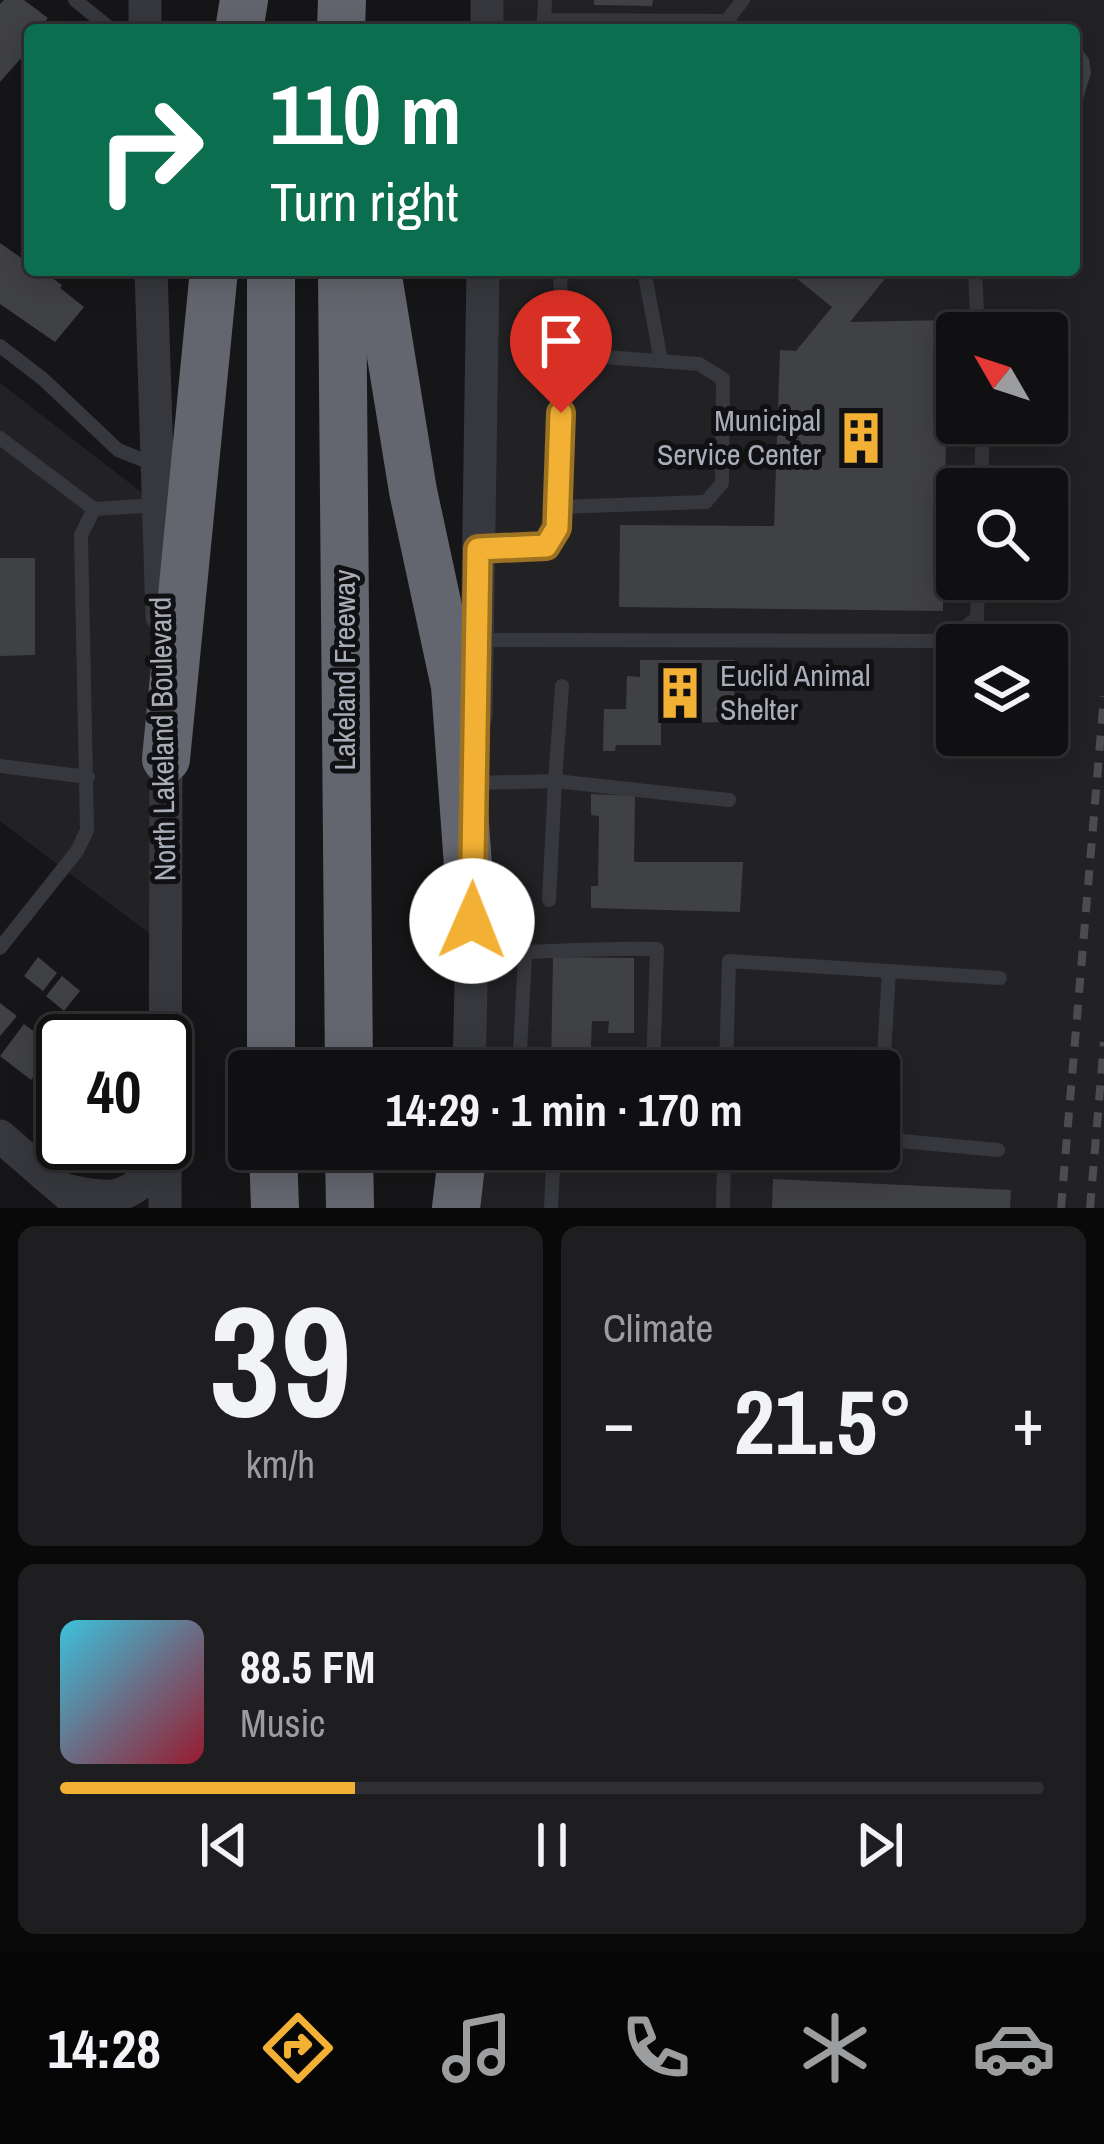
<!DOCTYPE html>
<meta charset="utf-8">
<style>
:root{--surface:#101012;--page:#1e1e20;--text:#f1f3f6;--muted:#9c9d9f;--line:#303032;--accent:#f2b134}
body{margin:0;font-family:"Archivo Narrow",sans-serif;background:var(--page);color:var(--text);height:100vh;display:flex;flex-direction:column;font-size:45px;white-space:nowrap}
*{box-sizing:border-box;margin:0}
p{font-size:39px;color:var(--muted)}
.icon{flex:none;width:66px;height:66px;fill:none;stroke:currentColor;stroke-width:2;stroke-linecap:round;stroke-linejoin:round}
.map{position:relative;height:1208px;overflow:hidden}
.drawer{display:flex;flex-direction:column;gap:18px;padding:18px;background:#09090a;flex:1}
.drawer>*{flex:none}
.top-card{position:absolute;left:24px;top:24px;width:1056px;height:252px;border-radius:12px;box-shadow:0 6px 30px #0003,0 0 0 3px var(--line);background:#0b6e4f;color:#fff;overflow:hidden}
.needle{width:78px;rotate:309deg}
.tools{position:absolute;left:936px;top:312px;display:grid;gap:24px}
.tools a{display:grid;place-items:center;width:132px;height:132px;border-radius:12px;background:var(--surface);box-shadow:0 6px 30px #0003,0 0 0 3px var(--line);font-size:60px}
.speed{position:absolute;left:36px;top:1014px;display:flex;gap:24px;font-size:60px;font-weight:700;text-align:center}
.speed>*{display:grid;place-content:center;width:156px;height:156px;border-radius:50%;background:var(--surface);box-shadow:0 6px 30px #0003,0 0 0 3px var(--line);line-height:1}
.speed .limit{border:6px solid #111;border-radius:18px;background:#fff;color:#111}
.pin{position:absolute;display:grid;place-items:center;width:102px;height:102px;color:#fff;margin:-123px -51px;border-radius:50% 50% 50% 0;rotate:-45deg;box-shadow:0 0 12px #0007}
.pin .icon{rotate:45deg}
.me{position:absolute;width:132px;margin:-66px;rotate:1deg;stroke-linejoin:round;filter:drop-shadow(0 0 9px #0008)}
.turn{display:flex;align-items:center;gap:42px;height:252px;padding:0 48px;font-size:54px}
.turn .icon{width:156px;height:156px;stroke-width:2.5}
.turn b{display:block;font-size:84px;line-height:102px}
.big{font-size:90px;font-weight:800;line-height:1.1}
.drawer .card{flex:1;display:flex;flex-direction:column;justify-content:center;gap:18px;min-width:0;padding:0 42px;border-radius:18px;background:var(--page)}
.drawer .dial{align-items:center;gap:0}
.dial b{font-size:156px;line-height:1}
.song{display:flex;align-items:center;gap:36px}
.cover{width:144px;height:144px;border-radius:18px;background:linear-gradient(135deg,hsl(190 70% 55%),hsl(350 70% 35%))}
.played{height:12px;border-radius:6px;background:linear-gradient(90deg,var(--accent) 30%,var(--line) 30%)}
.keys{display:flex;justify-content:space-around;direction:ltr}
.heat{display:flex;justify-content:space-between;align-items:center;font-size:66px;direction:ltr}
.drawer .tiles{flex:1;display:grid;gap:18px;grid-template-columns:1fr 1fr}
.card:last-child{grid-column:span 2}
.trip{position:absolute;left:228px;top:1050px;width:672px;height:120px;border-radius:12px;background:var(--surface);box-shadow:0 6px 30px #0003,0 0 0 3px var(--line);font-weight:800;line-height:120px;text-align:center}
.dock{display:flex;height:192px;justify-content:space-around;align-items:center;background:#060607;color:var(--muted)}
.dock .icon{width:84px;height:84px}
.dock .selected{color:var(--accent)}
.dock b{font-size:54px;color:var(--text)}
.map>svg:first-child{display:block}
.built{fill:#222225;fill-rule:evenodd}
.building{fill:#404145}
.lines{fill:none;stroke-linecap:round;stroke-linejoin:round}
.service{stroke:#37383d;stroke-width:14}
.tertiary{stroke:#37383d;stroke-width:33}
.motorway{stroke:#63666e;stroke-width:48}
.rail{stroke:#4a4c52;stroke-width:8;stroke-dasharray:15 12;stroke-linecap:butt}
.route-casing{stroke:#9d7322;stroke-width:30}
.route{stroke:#f2b134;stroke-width:21}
.labels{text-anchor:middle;stroke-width:10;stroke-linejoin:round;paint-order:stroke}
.poi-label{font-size:30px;fill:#a8adb8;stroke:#111113;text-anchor:end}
.street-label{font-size:30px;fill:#a8adb8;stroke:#111113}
</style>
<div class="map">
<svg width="1104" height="1208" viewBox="0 0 1104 1208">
<rect width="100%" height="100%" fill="#161618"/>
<g class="built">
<path d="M487 0H1104V1208H469L468 1149H879V1071H469L483 270H1074V30H487ZM957 333H1047V423H957ZM957 489H1047V579H957ZM957 645H1047V735H957Z"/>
<polygon points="0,383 158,505 166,946 0,821"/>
</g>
<g class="building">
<polygon points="4,0 24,0 48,18 39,30 30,30 30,48 0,82 0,4"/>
<polygon points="594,0 653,0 652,6 594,5"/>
<polygon points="1074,39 1089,59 1091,73 1083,99 1074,108"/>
<polygon points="0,243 30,264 30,270 41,270 62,285 60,288 84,307 55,342 0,304"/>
<polygon points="786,270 892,270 850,322 948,320 943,611 619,607 620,525 774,526 780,350 796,351 832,307"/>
<polygon points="1047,335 1055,335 1053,400 1047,400"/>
<polygon points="0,558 35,558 35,655 0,656"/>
<polygon points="640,660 735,660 734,722 661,723 661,745 616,745 615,751 603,751 604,709 626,709 627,676 640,677"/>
<polygon points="591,794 635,796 634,862 743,862 740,912 591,908 591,886 598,886 599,816 591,815"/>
<polygon points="38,957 57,973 43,991 24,976"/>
<polygon points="553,957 634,958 634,1033 608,1033 609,1021 592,1021 590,1067 551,1066"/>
<polygon points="62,976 80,991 64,1011 46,996"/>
<polygon points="0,1003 17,1016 0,1036"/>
<polygon points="24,1024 57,1049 31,1080 0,1056"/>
<polygon points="63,1060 63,1107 40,1089"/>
<polygon points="773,1179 1011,1190 1010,1208 772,1208"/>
</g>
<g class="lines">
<g class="service">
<polyline points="75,0 112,30"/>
<polyline points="545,0 544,20 727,21 739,30"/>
<polyline points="724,24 743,0"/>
<polyline points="560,270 563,367"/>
<polyline points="644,270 661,361"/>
<polyline points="975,270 978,333"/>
<polyline points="0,346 43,379 118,450 153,464"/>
<polyline points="0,438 94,509 158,505"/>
<polyline points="981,489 983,423"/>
<polyline points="478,549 546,546 557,528 563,367 577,355 699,364 723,379 722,483 706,502 558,507"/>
<polyline points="477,640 948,641 977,618 978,579"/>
<polyline points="562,686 555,781 729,800"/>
<polyline points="0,766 88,777"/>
<polyline points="475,783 555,781 549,900"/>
<polyline points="0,948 77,851 87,830 81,535 94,509"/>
<path d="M472 954C534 953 595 947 657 949L653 1071"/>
<polyline points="519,1071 525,955"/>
<polyline points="726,1071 729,961 1000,978"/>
<polyline points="879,1138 889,971"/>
<polyline points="879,1139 998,1150"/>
<polyline points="551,1208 554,1149"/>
<polyline points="723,1208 724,1149"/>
</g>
<g class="tertiary">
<polyline points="145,30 145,0"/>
<polyline points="487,30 487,0"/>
<polyline points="151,270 162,616"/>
<polyline points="476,715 483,270"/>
<polyline points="469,1071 473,899"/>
<polyline points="0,1136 80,1205"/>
<path d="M66 1190C119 1202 124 1198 165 1164"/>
<polyline points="165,1208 166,740"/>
</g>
<g class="motorway">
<polyline points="239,30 244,0"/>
<polyline points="341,30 342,0"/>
<polyline points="342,270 349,1071"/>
<polyline points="377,270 413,491 455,686 472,921"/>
<polyline points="166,759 214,270"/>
<polyline points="271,1071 271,270"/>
<polyline points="273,1149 275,1208"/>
<polyline points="349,1149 350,1208"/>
<polyline points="456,1208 463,1149"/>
</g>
<g class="rail">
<polyline points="1061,1208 1104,696"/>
<polyline points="1090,1208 1104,1042"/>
</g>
</g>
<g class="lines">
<g class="route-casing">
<polyline id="route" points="472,921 478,549 546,546 557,528 561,413"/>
</g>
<use href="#route" class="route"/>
</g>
<defs>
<g id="building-bare" transform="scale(4.14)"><path d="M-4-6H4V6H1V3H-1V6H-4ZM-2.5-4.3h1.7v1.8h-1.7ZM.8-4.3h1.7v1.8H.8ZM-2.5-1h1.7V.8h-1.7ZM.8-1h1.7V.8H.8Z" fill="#f2b134" stroke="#111113" stroke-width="2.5" paint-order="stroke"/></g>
</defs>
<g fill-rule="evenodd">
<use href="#building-bare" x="861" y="438"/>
<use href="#building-bare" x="680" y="693"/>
</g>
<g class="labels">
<g class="poi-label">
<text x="821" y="431">Municipal<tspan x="821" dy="34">Service Center</tspan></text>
<text x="720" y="686" text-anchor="start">Euclid Animal<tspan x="720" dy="34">Shelter</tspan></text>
</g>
<g class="street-label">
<text transform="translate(345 670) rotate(-90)" y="10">Lakeland Freeway</text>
<text transform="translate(163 739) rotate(-91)" y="10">North Lakeland Boulevard</text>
</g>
</g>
</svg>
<div class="tools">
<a><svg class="needle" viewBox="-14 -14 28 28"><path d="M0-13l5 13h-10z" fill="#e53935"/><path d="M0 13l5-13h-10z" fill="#9c9d9f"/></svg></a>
<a><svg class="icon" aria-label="search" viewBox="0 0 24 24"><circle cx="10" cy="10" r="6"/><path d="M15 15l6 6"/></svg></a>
<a><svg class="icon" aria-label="layers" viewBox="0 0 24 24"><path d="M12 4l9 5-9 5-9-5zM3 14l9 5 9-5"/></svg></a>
</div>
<div class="speed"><div class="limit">40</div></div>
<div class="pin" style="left:561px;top:413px;background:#d93025"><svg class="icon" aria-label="arrive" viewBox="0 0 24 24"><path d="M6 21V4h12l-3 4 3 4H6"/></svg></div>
<svg class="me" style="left:472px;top:921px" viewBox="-20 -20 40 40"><circle r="19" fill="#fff"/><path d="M0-13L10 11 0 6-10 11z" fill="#f2b134"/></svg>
<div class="trip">14:29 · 1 min · 170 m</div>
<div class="top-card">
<div class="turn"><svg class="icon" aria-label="right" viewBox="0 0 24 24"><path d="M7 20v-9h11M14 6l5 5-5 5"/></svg><div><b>110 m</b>Turn right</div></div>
</div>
</div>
<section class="drawer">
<div class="tiles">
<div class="card dial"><b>39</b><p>km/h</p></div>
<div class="card"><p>Climate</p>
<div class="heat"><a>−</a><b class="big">21.5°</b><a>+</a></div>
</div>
<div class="card">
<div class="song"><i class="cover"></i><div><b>88.5 FM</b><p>Music</p></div></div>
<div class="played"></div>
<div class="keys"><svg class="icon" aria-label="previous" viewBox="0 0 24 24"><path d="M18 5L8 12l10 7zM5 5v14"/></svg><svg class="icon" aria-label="pause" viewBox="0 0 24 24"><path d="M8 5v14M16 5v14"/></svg><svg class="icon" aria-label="next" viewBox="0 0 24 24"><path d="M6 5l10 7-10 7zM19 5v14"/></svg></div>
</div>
</div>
</section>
<nav class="dock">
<b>14:28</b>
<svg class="icon selected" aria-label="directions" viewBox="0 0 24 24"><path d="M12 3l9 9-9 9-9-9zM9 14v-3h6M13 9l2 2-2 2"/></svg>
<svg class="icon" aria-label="music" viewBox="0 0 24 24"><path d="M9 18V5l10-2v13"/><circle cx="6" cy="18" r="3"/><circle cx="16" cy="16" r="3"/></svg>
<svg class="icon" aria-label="phone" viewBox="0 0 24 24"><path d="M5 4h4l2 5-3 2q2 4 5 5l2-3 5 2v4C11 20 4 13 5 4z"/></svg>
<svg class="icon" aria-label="climate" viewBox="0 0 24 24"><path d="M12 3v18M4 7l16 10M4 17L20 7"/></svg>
<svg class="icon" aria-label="car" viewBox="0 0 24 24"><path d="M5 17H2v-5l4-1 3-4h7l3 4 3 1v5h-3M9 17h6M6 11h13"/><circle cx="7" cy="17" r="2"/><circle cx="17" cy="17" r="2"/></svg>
</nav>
